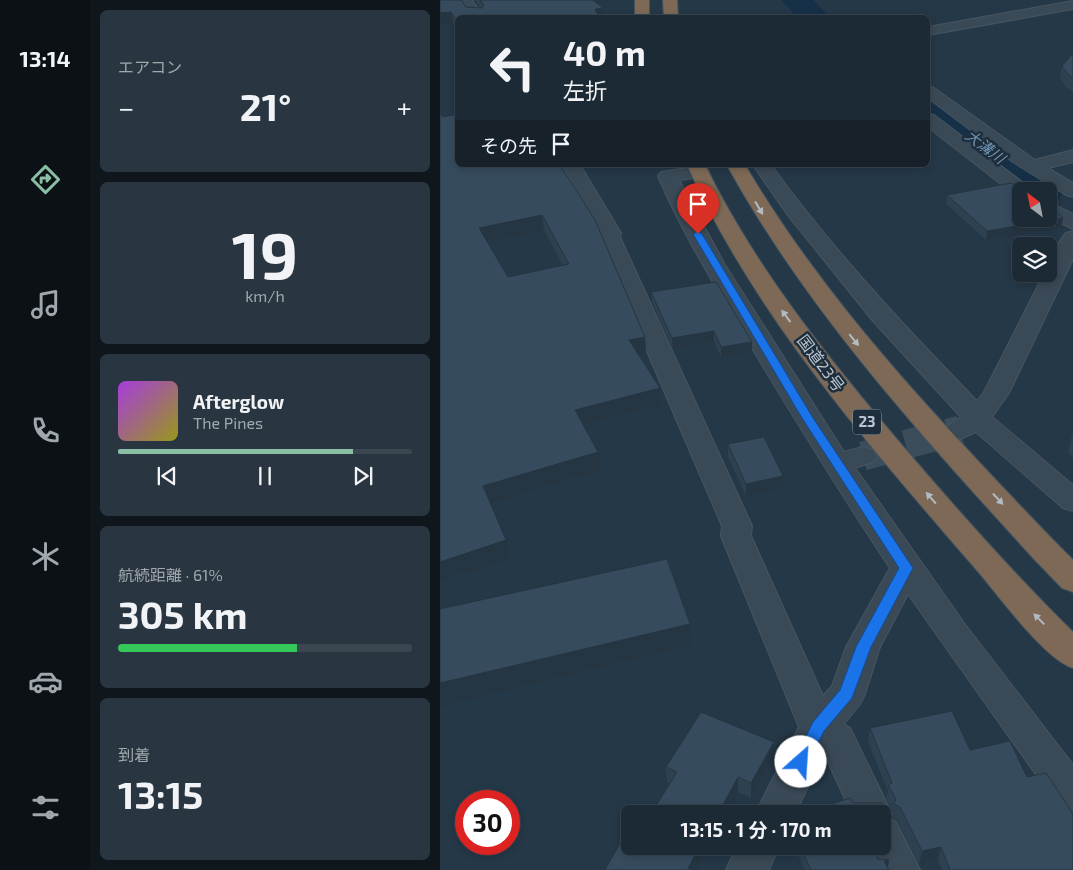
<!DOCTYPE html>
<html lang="ja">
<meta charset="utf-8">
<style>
:root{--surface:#1c2a35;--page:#293641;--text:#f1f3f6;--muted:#a0a7ad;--line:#3a4650;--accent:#8abfa5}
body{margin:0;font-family:"Exo 2","Noto Sans JP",sans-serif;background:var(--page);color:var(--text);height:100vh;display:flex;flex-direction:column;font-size:19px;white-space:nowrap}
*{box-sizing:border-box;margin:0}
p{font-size:16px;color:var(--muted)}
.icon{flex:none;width:28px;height:28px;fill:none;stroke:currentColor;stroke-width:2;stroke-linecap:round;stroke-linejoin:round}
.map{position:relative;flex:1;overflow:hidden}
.details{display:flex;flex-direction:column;gap:10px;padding:10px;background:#0f171d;width:350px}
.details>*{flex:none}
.banner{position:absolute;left:15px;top:15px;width:475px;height:152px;border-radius:8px;box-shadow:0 2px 8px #0003,0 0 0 1px var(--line);background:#1c2a35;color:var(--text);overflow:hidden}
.needle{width:32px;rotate:328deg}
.tools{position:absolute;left:572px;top:182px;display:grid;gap:10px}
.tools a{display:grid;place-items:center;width:45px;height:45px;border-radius:8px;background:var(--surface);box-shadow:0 2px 8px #0003,0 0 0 1px var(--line);font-size:25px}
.speed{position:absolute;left:15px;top:790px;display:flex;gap:10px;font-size:25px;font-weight:700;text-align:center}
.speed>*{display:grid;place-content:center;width:65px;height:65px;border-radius:50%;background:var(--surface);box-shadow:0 2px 8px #0003,0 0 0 1px var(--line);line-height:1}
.speed .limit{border:8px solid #d22;background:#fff;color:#111}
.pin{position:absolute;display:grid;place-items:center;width:42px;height:42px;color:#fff;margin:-51px -21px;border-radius:50% 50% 50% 0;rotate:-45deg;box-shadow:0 0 5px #0007}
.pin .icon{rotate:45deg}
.me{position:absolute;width:55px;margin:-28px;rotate:26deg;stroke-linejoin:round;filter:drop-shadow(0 0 4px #0008)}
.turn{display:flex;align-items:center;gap:18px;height:105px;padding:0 25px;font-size:22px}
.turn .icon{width:65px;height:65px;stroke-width:2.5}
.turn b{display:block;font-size:35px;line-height:42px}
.then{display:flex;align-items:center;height:48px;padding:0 25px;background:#0003;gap:10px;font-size:19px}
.big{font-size:38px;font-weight:700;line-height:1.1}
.details .widget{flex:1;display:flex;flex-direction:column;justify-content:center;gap:8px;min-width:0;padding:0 18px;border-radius:8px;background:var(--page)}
.details .dial{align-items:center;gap:0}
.dial b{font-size:65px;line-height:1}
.song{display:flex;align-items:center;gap:15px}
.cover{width:60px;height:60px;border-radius:8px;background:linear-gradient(135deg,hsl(280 70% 55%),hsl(60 70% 35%))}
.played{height:5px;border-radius:2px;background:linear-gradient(90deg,var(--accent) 80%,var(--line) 80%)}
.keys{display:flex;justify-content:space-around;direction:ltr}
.heat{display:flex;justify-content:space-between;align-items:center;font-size:28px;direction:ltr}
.charge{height:8px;border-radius:4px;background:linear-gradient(90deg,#34c759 61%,var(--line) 0)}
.trip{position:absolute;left:181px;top:805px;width:270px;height:50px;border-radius:8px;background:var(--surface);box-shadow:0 2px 8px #0003,0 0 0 1px var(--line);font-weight:700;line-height:50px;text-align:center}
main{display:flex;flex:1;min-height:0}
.tab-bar{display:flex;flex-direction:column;width:90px;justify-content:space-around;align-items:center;background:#0b1115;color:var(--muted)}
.tab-bar .icon{width:35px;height:35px}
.tab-bar .selected{color:var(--accent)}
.tab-bar b{font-size:22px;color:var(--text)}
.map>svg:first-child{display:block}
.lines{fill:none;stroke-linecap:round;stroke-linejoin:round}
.river{fill:#163047;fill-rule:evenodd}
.minor-tunnel{stroke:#3b4d5b;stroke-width:29;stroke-dasharray:29 15;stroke-linecap:butt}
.minor-casing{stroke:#465562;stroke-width:2}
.highway-casing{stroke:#445461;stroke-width:2}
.minor{fill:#3a4956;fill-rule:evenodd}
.highway{fill:#7d6956;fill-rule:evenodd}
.wall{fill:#2e4151;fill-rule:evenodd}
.shaded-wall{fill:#263542}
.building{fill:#364c5e;stroke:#263542;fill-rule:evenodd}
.oneway{fill:#b2bbc3}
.route{fill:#1a73e8;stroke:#114b97}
.labels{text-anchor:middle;stroke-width:5;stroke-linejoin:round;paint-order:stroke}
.far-water-label{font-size:15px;font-style:italic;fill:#6e93b1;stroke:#1e2e3c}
.shield{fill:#1e2e3c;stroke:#8a97a3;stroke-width:1}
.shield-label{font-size:15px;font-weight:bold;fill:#b8c4cf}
.street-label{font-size:16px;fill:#b8c4cf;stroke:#1e2e3c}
</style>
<main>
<nav class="tab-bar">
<b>13:14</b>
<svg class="icon selected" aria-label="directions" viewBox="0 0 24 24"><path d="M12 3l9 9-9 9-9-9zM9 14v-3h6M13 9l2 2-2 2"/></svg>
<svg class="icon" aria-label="music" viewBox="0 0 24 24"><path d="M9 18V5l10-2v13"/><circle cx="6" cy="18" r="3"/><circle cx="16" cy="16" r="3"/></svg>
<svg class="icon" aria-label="phone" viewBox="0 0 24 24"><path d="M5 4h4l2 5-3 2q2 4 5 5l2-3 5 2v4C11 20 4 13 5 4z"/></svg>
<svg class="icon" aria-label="climate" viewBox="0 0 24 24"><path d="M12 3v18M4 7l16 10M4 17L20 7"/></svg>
<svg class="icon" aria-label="car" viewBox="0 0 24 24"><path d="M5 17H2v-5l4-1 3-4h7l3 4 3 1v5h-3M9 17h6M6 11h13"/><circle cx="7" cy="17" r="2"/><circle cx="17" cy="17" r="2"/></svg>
<svg class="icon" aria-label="filters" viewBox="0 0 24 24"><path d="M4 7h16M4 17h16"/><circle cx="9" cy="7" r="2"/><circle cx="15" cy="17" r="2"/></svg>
</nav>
<section class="details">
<div class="widget"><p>エアコン</p>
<div class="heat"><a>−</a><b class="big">21°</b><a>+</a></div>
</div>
<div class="widget dial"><b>19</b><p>km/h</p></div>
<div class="widget">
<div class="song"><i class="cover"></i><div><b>Afterglow</b><p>The Pines</p></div></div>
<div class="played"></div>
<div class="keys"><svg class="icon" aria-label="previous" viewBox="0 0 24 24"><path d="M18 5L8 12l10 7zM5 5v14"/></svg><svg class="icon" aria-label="pause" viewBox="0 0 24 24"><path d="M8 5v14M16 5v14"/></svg><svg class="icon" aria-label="next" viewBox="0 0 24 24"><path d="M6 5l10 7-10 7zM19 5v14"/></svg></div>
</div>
<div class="widget"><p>航続距離 · 61%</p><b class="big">305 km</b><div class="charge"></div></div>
<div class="widget"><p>到着</p><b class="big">13:15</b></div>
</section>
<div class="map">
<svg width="633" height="870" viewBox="0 0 633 870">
<rect width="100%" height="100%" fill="#253847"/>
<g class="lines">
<g class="river">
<polygon points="341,0 373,0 391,18 358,18"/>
<polygon points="488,92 501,95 618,182 624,191 618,200 609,202 609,191 581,191 581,195 488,120"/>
</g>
<polyline class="minor-tunnel" points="423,456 520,430"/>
<g class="minor-casing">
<g id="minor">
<polygon points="18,0 32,0 44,18 30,18"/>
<polygon points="633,1 633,9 488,35 488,27"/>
<polygon points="488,86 494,88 595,160 633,150 633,162 608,168 633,183 633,197 626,195 573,162 488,98"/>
<polygon points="488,114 494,115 589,187 592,191 581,191 581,197 575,195 488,127"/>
<path d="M122 165H140L181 233 180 237 312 526 311 536 383 696 392 686 406 647 450 568C398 490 349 410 301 330 271 279 241 230 218 176L221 172 260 166 267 168 269 172 267 176 239 180 285 265 404 452 423 447 433 450 437 456 433 462 415 468 524 623 633 765V813L619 807 468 594 440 647 425 694 420 704 404 724 410 728 452 814 450 819 456 822 480 870H438L427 846H442V814H412L384 753 355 814H315L359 727 281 536 282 526 158 237 161 233Z"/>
<path d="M313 165H331C393 250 464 326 537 401L544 392 604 274H609C609 259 617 244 626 233L633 231V259L569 393 552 417 633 485V511L623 508 536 432 520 439 510 436 506 430 510 424 521 417 433 321 347 214Z"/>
<polygon points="609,202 633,214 633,229 609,217"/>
<polygon points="297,846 339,846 329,870 286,870"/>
</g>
</g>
<g class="highway-casing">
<g id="highway">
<rect x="195" y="0" width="14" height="18"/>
<polygon points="223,0 237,0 238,18 224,18"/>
<path d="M247 165H265C314 265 383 352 455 437 512 504 570 570 633 632V668C605 659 561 599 541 575 432 449 316 318 247 165Z"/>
<path d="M287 165H305C370 275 452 369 539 462 570 495 601 528 633 560V592L622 588 595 560C482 436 368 312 287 165Z"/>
</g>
</g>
<use href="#minor" class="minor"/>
<use href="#highway" class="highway"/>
</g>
<g class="wall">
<polygon points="0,0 26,7 40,8 35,0 159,0 159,5 18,18 18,31"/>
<polygon points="633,53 633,92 626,87 620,78 622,66"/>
<path d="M0 112 3 117 121 166 205 337 206 354 199 355 220 388 221 405 143 426 160 470 50 503 66 540 70 559 0 581ZM104 230 123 266 68 277 47 242Z"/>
<polygon points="507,195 623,218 621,228 546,240 506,204"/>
<polygon points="211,292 312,342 312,352 281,357 274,341 233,349 212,302"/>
<polygon points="633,434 633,459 628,452 632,435"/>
<polygon points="288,444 343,476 343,488 306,496 288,457"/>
<polygon points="430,728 530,750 633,870 502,870 498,860 479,865 458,821 452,818 453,812 446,798 448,791 428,742"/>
<polygon points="333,758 311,798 298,792 287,814 211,814 230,783 227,782 226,767"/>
<polygon points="354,846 432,846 438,859 449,860 448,868 449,870 365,870"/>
</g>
<g class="shaded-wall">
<polygon points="153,0 159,0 159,9 163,8 163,18 156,18"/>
<polygon points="11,12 13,23 0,25 0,13"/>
<polygon points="358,165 373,165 358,168"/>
<polygon points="102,215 104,230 42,243 39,228"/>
<polygon points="623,218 621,228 546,240 547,231"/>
<polygon points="274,331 274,341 233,349 232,338"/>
<polygon points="205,337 206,354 191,356 189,340"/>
<polygon points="312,342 312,352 281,357 281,347"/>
<polygon points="220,388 221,405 137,427 135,410"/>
<polygon points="158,452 160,470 47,504 43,486"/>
<polygon points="343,476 343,488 306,496 306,484"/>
<polygon points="66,540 70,559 0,581 0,562"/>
<polygon points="250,624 251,645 0,706 0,683"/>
<polygon points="334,742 333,758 311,798 311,783"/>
<polygon points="298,777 298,792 287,814 278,814"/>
<polygon points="260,846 269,846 256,870 248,870 248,868"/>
<polygon points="501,847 498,860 479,865 482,851"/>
<polygon points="449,860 447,870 444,861"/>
</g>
<g class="building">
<polygon points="0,0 21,0 26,7 42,8 44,5 40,0 153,0 163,8 155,9 156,12 162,18 18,18 18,23 11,12 0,13"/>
<polygon points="633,53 633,79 629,75 622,66"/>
<path d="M0 112 3 117 18 114V165H120L155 220 205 337 189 340 220 388 135 410 158 452 43 486 66 540 0 562ZM102 215 129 264 68 277 39 228Z"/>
<polygon points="571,183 582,189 585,186 590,191 581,191 581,219 609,219 609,206 623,218 547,231 507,195"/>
<polygon points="276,282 312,342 281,347 274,331 232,338 211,292"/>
<polygon points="324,437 343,476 306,484 288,444"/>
<polygon points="227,559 250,624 0,683 0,609"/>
<polygon points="512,711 530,750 570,741 587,777 606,773 633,814 633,870 510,870 501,847 482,851 460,807 454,804 456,799 448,785 452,783 430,728"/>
<polygon points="261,712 334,742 311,783 298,777 278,814 211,814 237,772 226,767"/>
<polygon points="410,798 413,803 442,803 442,814 368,814 366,812"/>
<polygon points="183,838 190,841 190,846 260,846 248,868 252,870 165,870"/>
<polygon points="360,846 432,846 438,859 449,860 444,861 449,870 371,870"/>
</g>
<defs><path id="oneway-solid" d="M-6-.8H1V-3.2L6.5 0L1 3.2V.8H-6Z" transform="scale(1.25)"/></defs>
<g class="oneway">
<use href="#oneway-solid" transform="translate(319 208) rotate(59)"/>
<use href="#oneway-solid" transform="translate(346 316) rotate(-126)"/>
<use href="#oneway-solid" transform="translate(414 340) rotate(51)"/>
<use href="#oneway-solid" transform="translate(491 498) rotate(-131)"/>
<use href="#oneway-solid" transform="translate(558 499) rotate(47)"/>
<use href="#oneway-solid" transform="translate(599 619) rotate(-134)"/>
</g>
<polygon class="route" points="258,231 262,234 373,418 473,568 431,647 412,698 384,731 367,766 361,768 356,766 353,762 356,757 373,722 400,690 416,647 459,568 362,418 253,234"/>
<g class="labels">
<g class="far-water-label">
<text transform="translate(545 147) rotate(37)" y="5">大溝川</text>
</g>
<rect class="shield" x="413" y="409.5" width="28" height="25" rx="4"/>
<g class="shield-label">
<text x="427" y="427">23</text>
</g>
<g class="street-label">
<text transform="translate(381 363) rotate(53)" y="6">国道23号</text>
</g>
</g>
</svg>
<div class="tools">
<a><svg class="needle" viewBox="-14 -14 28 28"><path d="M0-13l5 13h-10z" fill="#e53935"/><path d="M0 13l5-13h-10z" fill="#a0a7ad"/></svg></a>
<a><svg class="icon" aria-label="layers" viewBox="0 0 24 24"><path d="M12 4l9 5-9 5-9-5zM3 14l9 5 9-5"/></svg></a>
</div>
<div class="speed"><div class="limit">30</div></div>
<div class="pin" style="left:258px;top:234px;background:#d93025"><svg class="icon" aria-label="arrive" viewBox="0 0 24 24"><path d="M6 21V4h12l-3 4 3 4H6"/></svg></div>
<svg class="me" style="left:361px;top:762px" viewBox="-20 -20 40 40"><circle r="19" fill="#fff"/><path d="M0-13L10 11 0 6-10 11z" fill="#1a73e8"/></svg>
<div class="trip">13:15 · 1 分 · 170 m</div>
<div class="banner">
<div class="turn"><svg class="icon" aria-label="left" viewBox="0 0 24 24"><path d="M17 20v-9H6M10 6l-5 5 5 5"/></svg><div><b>40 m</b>左折</div></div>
<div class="then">その先<svg class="icon" aria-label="arrive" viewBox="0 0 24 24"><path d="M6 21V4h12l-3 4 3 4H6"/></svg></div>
</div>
</div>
</main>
